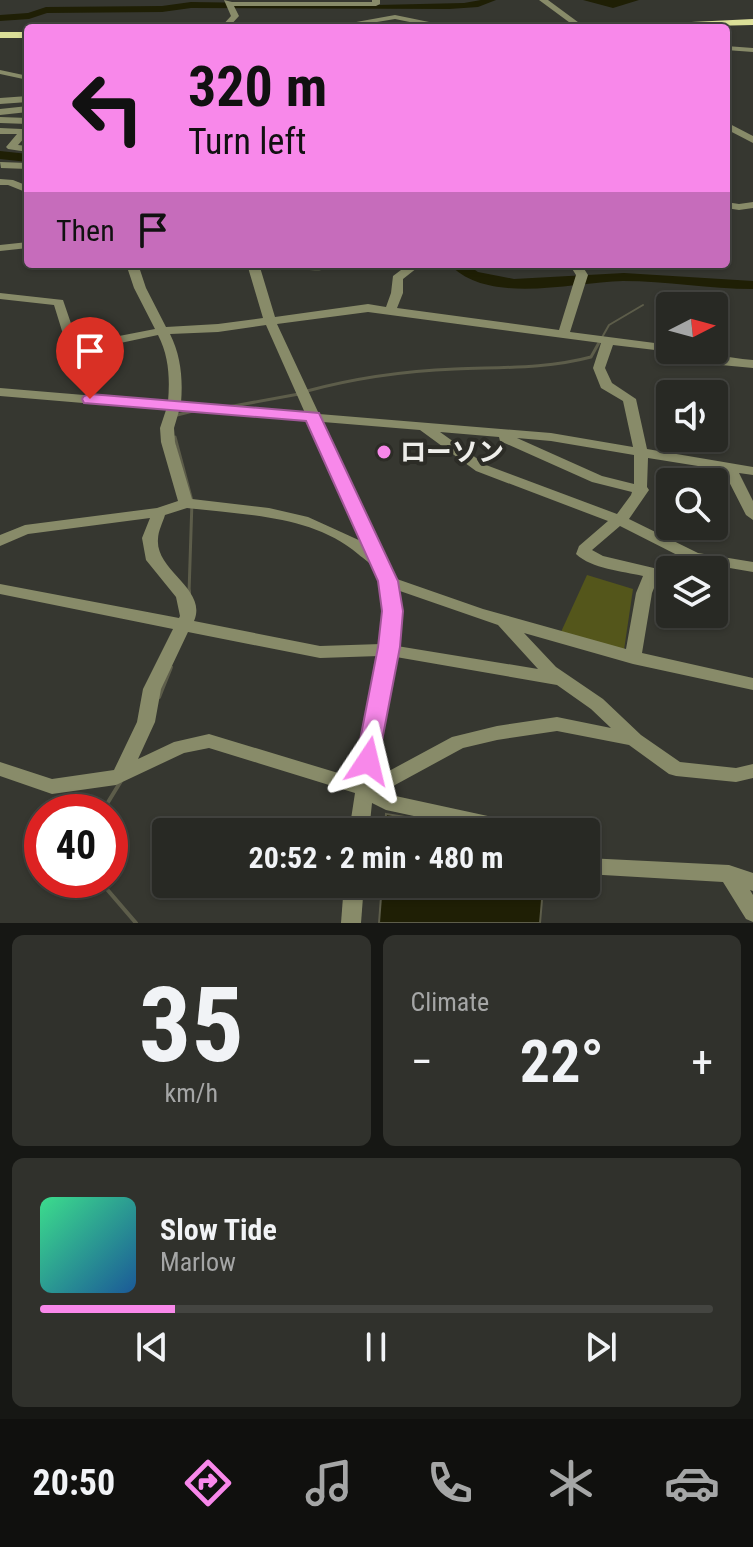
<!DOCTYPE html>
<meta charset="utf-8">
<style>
:root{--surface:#282924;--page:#30312c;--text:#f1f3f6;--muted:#a5a6a6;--line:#444541;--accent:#f888ea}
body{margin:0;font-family:"Roboto Condensed","Noto Sans JP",sans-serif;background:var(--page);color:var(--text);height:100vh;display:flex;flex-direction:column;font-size:30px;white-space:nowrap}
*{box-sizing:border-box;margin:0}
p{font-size:26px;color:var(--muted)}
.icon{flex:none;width:44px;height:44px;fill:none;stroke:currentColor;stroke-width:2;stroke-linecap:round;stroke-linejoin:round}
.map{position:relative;height:923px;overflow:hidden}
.details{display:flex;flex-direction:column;gap:12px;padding:12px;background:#161714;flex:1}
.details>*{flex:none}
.guide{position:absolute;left:24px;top:24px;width:706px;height:244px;border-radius:8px;box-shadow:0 2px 6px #0004,0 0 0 2px var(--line);background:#f888ea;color:#111;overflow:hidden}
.needle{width:52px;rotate:84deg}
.buttons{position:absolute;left:656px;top:292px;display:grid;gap:16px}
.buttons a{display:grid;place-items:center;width:72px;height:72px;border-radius:8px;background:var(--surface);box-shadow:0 2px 6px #0004,0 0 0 2px var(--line);font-size:40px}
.speed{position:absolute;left:24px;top:794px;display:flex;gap:16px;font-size:40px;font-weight:700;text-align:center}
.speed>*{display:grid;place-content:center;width:104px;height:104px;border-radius:50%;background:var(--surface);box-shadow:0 2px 6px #0004,0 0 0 2px var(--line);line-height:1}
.speed .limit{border:12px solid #d22;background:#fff;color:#111}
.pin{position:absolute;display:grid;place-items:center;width:68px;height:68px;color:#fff;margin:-82px -34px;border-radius:50% 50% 50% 0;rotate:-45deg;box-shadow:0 0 8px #0007}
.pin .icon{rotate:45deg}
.me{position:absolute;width:88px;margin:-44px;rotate:10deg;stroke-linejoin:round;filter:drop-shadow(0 0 6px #0008)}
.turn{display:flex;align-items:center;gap:28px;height:168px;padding:0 32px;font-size:36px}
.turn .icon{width:104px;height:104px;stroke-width:2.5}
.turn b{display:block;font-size:56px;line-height:68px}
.then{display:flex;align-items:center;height:76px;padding:0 32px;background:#0003;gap:16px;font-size:30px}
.big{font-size:60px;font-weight:700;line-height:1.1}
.details .widget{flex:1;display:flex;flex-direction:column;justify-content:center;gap:12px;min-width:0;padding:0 28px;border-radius:12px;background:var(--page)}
.details .dial{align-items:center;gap:0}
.dial b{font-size:104px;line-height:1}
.song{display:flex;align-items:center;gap:24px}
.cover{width:96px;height:96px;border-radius:12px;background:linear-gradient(135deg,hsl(150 70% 55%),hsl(210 70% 35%))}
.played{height:8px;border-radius:4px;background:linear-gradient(90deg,var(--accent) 20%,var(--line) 20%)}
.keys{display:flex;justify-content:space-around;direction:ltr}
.heat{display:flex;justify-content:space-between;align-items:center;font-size:44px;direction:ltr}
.details .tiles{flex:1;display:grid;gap:12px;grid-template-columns:1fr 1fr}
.widget:last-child{grid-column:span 2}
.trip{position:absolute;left:152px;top:818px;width:448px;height:80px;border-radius:8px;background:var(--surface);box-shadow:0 2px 6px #0004,0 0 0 2px var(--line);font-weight:700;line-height:80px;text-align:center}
.menu{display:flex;height:128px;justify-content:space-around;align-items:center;background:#10100e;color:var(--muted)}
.menu .icon{width:56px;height:56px}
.menu .active{color:var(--accent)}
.menu b{font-size:36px;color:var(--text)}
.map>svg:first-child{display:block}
.green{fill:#54561b}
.water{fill:#1f1f05;stroke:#5d5d4a;stroke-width:2}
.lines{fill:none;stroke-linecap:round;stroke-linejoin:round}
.stream-far2{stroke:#5d5d4a;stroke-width:2}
.stream-far1{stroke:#5d5d4a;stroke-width:3}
.stream{stroke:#5d5d4a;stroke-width:4}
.river{fill:#1f1f05;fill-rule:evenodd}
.minor{fill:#888b69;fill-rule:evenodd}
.major{fill:#dbdf98;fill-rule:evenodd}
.route{fill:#f888ea;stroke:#a15898;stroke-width:2}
.poi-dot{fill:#f888ea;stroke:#2c2c26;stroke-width:3}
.labels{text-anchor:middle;stroke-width:8;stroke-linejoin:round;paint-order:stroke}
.poi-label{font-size:26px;font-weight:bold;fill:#eeeeea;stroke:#2c2c26;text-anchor:start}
</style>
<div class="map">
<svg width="753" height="923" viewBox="0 0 753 923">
<rect width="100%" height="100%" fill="#363730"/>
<polygon class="green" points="587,575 633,589 624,650 561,632"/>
<g class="water">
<polygon points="386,814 482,829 487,832 385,832"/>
<polygon points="382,884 534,884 542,900 540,923 379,923"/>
</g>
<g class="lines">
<polyline class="stream-far2" points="600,341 609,325 643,305"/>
<g class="stream-far1">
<path d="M307 391C355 378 405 371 455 369 501 367 546 369 591 357L601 339"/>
<polyline points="228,407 299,394"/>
<polyline points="177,415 193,411"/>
<polyline points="175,437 192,501 189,593"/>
</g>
<g class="stream">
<polyline points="189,595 189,591"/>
<polyline points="159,697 171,667"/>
<polyline points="102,812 121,781"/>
<polyline points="99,880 136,923"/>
</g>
<g class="river">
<polygon points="481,0 496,0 478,7 449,9 191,8 162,12 47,13 29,19 0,21 0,15 28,13 46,7 162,6 191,2 377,5 464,3"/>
<polygon points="583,0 639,0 613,8"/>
<polygon points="0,151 28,154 28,162 0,159"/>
<path d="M449 264H466L478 272 514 279 624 273 753 281V289C710 289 666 281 623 281 572 282 489 306 449 264Z"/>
</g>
<g class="minor">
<polygon points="224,0 232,2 372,2 372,0 380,0 380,4 376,6 234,6 239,16 228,28 220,28 231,16"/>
<polygon points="539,0 548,0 586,28 577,28"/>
<polygon points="395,15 434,23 521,26 525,28 434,27 395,19 341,28 323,28"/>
<polygon points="726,46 753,48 753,52 726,50"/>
<polygon points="0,70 28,76 28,80 0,74"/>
<polygon points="28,96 28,102 0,104 0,98"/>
<polygon points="28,106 28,112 0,115 0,109"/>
<polygon points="0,117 28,118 28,124 0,123"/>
<polygon points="726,122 753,136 753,143 726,129"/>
<polygon points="28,125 28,134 18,145 28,146 28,152 8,149 6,147 17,134 0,134 0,128 22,129"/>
<polygon points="0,162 28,163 28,169 1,168"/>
<polygon points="0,179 13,180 28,186 28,193 8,185 0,185"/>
<polygon points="726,202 739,204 753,202 753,208 739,210 726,208"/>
<polygon points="28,242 28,248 0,251 0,245"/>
<path d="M126 264H138L146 288 166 327 218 324 263 318 247 264H259L275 317 368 304 386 307 391 293 393 276 409 264H422L403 279V293L397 308 559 330 576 275 569 264H581L588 275 570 332 670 345V350C698 350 725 358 753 360V368L721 365 672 352 613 345 605 368 612 383 636 399 647 449 753 467V475L739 473 753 501V520L746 515 723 470 648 458 647 487 649 490 629 519 698 553 753 562V572L689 561 620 526 592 550 603 556 658 569 660 573 652 593 642 653 753 678V690L633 664 524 633 556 667 603 699 641 735 680 762 736 768 753 764V778L736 782 676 776 669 774 629 745 557 731 497 740 463 748 384 791 391 795 497 818 518 826 521 832H488L386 810 372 803 369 832H349L355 793 209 748 184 753 116 785 52 794 0 776V762L52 779 114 770 137 722 143 689 173 629 0 594V584L179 618 180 616 176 597 146 560 142 538 150 518 28 534 0 546V535L25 525 157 508 178 501 161 442 160 428 166 410 0 396V388L168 402C170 379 169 356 158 335L78 352 67 347 54 305 0 299V293L63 300 78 344 155 329 134 288ZM368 312 601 343 593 368 601 388 623 401 633 447 551 433 319 414 277 324ZM266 325 305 413 181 403C183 379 181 356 170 334L218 332ZM179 411 309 421 363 542 308 517 269 508 192 499 175 442 174 428ZM323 422 420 430 476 471 608 521 579 546 576 554C592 569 622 571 643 576L636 593 626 649 483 609 394 578ZM440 432 499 437 500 441 592 482 632 492 631 495 617 514 486 465ZM517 438 551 441 634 455V484L602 476ZM187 508C244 515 312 515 358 554 364 559 372 564 376 571 386 591 382 622 381 644L320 646 194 621C208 589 155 571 158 539 158 531 163 522 165 515ZM397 590 498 625 538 669 397 646ZM188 632 320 658 379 656 358 779 209 734 174 742 138 759 155 722 161 689ZM396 657 557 685 591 709 611 728 557 717 497 726 452 737 376 778Z"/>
<path d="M302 264H346C335 270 308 273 297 267Z"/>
<polygon points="586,858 729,865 753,873 753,891 750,890 753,895 753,922 746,919 723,882 586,874"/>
<polygon points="344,884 364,884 361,923 341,923"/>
</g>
<g class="major">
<polygon points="753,19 753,25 625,28 630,25"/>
<rect x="0" y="32" width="28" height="6"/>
</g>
</g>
<polygon class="route" points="90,394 319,413 398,581 403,611 400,647 377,767 368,770 360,767 356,761 378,647 382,611 378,581 306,421 84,403 82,399 84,396"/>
<circle class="poi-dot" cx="384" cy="452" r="8"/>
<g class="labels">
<g class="poi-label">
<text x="400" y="461">ローソン</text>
</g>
</g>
</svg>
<div class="buttons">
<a><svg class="needle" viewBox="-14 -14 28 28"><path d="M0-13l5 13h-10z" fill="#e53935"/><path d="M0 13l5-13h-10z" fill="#a5a6a6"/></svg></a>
<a><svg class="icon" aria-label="sound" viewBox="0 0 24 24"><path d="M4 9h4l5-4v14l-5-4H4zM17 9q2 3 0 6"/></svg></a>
<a><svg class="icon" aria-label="search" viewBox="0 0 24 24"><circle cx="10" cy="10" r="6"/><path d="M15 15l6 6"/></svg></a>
<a><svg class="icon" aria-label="layers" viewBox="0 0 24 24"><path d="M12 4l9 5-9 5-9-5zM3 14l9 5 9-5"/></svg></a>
</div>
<div class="speed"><div class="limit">40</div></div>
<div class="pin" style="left:90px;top:399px;background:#d93025"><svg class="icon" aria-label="arrive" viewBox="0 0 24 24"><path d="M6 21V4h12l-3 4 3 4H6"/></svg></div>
<svg class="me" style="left:368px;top:761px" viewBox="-20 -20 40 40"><path d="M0-17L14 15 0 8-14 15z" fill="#f888ea" stroke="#fff" stroke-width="4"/></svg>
<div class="trip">20:52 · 2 min · 480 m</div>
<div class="guide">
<div class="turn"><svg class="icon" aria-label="left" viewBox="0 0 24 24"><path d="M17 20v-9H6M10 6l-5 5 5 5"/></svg><div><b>320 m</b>Turn left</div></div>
<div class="then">Then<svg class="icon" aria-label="arrive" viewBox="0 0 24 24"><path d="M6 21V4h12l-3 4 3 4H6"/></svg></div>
</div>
</div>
<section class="details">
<div class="tiles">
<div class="widget dial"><b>35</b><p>km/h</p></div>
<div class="widget"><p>Climate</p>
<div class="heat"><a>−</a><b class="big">22°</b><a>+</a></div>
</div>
<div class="widget">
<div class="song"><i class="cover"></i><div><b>Slow Tide</b><p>Marlow</p></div></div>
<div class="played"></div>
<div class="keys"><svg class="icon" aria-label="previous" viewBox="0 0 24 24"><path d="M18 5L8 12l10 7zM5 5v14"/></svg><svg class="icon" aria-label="pause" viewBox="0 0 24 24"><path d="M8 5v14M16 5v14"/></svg><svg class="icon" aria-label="next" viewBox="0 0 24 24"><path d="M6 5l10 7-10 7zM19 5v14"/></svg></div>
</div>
</div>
</section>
<nav class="menu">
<b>20:50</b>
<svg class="icon active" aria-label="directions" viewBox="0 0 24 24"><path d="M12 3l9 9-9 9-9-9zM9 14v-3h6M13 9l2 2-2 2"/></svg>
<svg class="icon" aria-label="music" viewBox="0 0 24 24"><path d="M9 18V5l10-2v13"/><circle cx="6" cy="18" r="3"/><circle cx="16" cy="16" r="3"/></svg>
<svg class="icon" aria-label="phone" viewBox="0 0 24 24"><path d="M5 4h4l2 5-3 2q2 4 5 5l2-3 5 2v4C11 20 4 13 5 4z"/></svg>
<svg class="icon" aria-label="climate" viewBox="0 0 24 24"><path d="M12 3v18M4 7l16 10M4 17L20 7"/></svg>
<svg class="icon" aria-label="car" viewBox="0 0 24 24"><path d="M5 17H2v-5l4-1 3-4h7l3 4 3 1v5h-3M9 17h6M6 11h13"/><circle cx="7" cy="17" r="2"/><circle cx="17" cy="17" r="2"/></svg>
</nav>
